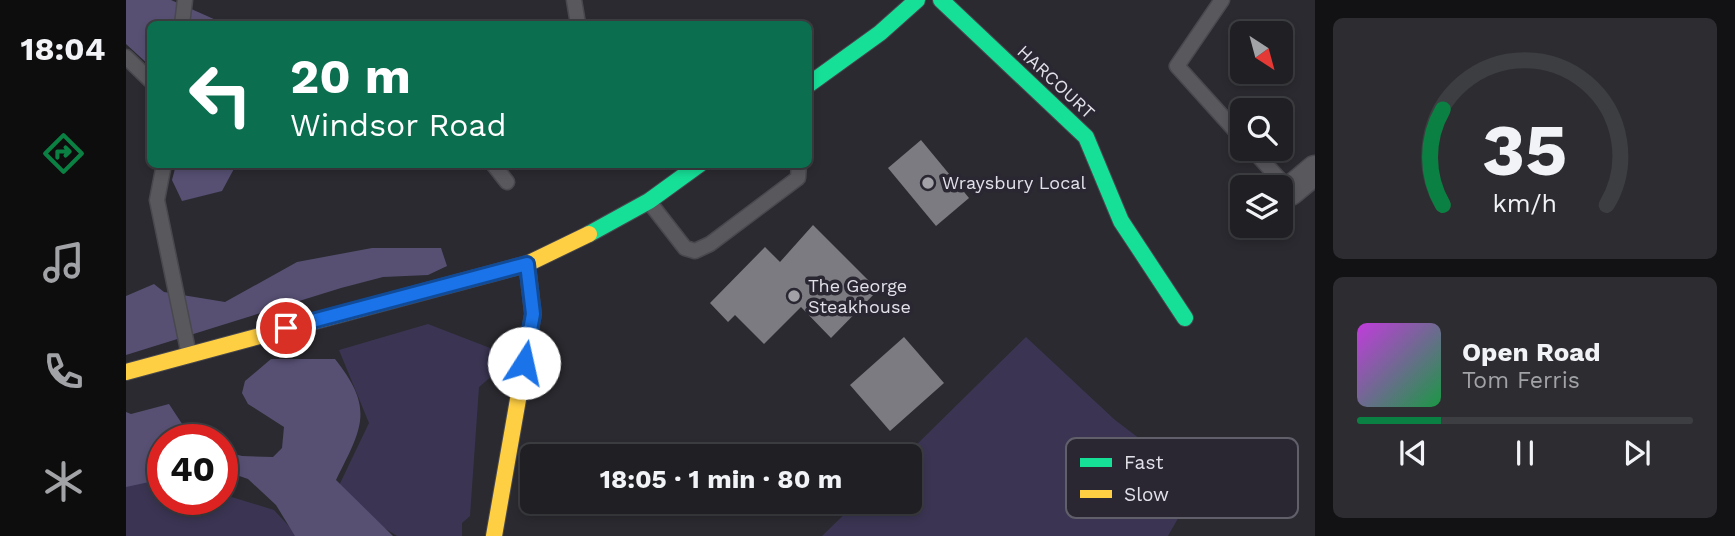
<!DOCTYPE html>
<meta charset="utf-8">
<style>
:root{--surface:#202024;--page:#2d2d31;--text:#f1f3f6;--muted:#a2a3a6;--line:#3d3e41;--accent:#0b8043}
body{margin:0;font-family:"Work Sans",sans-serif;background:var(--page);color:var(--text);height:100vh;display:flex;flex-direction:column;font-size:26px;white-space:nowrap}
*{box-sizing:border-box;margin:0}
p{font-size:23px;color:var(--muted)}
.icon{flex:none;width:38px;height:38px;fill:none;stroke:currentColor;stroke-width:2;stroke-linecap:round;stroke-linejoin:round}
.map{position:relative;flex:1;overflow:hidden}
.details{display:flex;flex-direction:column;gap:18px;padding:18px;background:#121214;width:420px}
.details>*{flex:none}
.guide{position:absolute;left:21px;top:21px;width:665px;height:147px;border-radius:10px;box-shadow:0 4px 10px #0003,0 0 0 2px var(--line);background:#0b6e4f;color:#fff;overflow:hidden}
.needle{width:46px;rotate:144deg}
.controls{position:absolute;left:1104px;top:21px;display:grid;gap:14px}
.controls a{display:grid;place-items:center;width:63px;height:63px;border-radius:10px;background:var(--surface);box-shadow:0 4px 10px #0003,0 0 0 2px var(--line);font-size:35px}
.speed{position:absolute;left:21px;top:424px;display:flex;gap:14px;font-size:35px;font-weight:700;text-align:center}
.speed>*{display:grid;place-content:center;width:91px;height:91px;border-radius:50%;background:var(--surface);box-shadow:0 4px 10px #0003,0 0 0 2px var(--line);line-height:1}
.speed .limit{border:10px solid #d22;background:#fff;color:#111}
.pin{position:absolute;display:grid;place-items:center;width:60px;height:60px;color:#fff;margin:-30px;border:4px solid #fff;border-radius:50%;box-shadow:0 2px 7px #0007}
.me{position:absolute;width:77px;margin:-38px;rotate:10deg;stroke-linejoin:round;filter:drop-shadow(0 0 5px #0008)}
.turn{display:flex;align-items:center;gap:24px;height:147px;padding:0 28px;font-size:32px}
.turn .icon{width:91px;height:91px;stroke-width:2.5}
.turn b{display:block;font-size:49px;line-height:60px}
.details .card{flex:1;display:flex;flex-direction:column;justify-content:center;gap:10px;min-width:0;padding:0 24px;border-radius:10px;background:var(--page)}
.details .dial{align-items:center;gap:0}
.dial svg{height:182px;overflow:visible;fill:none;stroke:var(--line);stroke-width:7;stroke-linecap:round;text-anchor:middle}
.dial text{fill:var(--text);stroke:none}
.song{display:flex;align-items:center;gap:21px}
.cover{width:84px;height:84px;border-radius:10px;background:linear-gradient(135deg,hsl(290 70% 55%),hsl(140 70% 35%))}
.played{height:7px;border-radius:4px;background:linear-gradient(90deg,var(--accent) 25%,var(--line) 25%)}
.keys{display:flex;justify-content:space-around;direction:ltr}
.trip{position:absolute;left:394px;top:444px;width:402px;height:70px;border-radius:10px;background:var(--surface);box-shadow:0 4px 10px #0003,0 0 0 2px var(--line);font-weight:700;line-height:70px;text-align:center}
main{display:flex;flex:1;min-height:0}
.dock{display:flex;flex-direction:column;width:126px;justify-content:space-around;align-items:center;background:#0d0d0e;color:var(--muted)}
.dock .icon{width:49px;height:49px}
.dock .selected{color:var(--accent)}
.dock b{font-size:32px;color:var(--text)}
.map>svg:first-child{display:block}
.green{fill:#3b3553}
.forest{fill:#575073}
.building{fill:#7c7b81}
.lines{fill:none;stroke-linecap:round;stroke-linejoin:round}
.lane-casing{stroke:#49484e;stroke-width:17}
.street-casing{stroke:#49484e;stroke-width:31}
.fast-casing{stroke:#49484e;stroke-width:18}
.slow-casing{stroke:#49484e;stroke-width:18}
.lane{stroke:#59585d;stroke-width:14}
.street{stroke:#59585d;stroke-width:28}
.fast{stroke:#16e098;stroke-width:16}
.slow{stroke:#ffcf43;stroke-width:16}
.route-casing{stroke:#114b97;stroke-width:18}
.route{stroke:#1a73e8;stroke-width:12}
.poi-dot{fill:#a2a1a8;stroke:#2a2733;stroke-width:2.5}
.labels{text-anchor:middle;stroke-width:7;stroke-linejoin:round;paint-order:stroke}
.street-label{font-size:18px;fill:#e2e1e9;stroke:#2a2733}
.poi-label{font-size:18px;fill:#e2e1e9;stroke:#2a2733;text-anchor:start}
.key{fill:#2a2733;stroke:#615f6a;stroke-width:2}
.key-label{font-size:19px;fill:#e2e1e9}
</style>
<main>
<nav class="dock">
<b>18:04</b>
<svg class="icon selected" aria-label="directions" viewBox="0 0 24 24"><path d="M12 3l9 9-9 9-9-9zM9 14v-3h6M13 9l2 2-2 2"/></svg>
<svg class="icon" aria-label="music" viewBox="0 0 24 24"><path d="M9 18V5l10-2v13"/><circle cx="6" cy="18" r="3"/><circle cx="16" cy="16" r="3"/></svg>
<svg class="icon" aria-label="phone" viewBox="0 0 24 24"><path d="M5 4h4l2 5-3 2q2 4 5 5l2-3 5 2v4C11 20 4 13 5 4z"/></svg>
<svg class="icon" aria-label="climate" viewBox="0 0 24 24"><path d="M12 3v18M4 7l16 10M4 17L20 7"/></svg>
</nav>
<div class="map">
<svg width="1189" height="536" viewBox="0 0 1189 536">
<rect width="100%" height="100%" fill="#2b2a30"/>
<g class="green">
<polygon points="302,324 377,353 374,369 353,387 344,516 336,523 336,536 271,536 208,496 243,423 213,350"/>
<polygon points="900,337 989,420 1072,483 1042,536 696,536 731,502 784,502 784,457 778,457"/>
<polygon points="37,474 37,499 96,499 96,494 148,510 172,536 0,536 0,479"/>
</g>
<g class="forest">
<polygon points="0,0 45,0 99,24 24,24 24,66 0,44"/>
<polygon points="50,165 50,164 110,165 96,191 56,201 46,180"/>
<polygon points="246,248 315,248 321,266 302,275 257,277 215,288 0,355 0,296 28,284 38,292 99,302 171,262"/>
<path d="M145 359H209C249 409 236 428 210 480L267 536H169L150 505 122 479 96 470V451L116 456 147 457 156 448 158 427 122 404 116 393 119 381Z"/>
<polygon points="43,404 66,439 37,439 37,479 0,487 0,412 5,414"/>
</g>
<g class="building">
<polygon points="795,140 843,198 810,226 762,168"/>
<polygon points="687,225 752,290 705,338 675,307 638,344 609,315 602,322 584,303 639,247 654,262"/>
<polygon points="778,337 818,383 764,431 724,385"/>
</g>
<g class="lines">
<g class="lane-casing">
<g id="lane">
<polyline points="448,0 452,24"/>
<polyline points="1096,0 1051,66 1116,138"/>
<polyline points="56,24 59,0"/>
<polyline points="0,57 24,80"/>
<polyline points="1126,149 1164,191"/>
<polyline points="38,164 31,200 63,355"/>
<polyline points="367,164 381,182"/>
<polyline points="524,203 559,248 569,251 584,244 672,178 673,164"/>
</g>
</g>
<g class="street-casing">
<polyline id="street" points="1164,191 1189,170"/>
</g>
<g class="fast-casing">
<g id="fast">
<polyline points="815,0 960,137 995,221 1059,318"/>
<polyline points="682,85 754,33 791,0"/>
<polyline points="463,234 523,201 574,164"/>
</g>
</g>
<g class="slow-casing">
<g id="slow">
<polyline points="0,372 401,264 463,234"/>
<polyline points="368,536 407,314 401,264"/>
</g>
</g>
<use href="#lane" class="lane"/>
<use href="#street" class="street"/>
<use href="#fast" class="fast"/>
<use href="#slow" class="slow"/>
</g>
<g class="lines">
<g class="route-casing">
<polyline id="route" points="160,328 401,264 407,314 398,363"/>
</g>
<use href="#route" class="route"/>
</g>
<g class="poi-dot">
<circle cx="802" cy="183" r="7"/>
<circle cx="668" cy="296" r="7"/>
</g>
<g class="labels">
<g class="street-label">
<text transform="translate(930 82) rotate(43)" y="6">HARCOURT</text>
</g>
<g class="poi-label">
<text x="816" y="189">Wraysbury Local</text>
<text x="682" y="292">The George<tspan x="682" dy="21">Steakhouse</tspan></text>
</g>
</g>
<rect x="940" y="438" width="232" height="80" rx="10" class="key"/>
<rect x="954" y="458" width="32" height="9" fill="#16e098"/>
<rect x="954" y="490" width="32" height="8" fill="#ffcf43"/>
<g class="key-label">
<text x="998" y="469">Fast</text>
<text x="998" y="501">Slow</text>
</g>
</svg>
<div class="controls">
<a><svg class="needle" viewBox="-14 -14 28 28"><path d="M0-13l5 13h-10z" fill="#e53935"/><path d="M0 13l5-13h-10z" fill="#a2a3a6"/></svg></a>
<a><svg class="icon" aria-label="search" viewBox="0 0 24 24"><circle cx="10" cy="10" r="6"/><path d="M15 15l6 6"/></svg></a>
<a><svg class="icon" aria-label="layers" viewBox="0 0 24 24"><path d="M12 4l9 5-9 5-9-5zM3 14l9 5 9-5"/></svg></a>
</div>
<div class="speed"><div class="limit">40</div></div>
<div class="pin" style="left:160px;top:328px;background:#d93025"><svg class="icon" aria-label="arrive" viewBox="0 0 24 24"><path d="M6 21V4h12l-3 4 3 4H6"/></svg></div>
<svg class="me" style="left:398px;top:363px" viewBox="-20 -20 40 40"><circle r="19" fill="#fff"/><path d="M0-13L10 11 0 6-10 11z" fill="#1a73e8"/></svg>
<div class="trip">18:05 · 1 min · 80 m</div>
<div class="guide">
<div class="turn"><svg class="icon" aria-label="left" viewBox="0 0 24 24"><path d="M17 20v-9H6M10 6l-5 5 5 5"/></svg><div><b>20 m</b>Windsor Road</div></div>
</div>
</div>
<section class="details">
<div class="card dial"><svg viewBox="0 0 100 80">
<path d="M14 69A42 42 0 1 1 86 69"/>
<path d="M14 69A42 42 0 0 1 14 27" stroke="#0b8043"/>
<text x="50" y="56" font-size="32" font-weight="700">35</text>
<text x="50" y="72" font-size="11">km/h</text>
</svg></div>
<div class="card">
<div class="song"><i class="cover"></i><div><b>Open Road</b><p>Tom Ferris</p></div></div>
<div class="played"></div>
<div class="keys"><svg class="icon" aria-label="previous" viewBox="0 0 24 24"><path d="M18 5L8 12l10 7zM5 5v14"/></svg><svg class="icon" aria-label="pause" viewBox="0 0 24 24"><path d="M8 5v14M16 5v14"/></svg><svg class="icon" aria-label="next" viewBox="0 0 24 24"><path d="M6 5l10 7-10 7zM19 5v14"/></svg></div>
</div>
</section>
</main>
